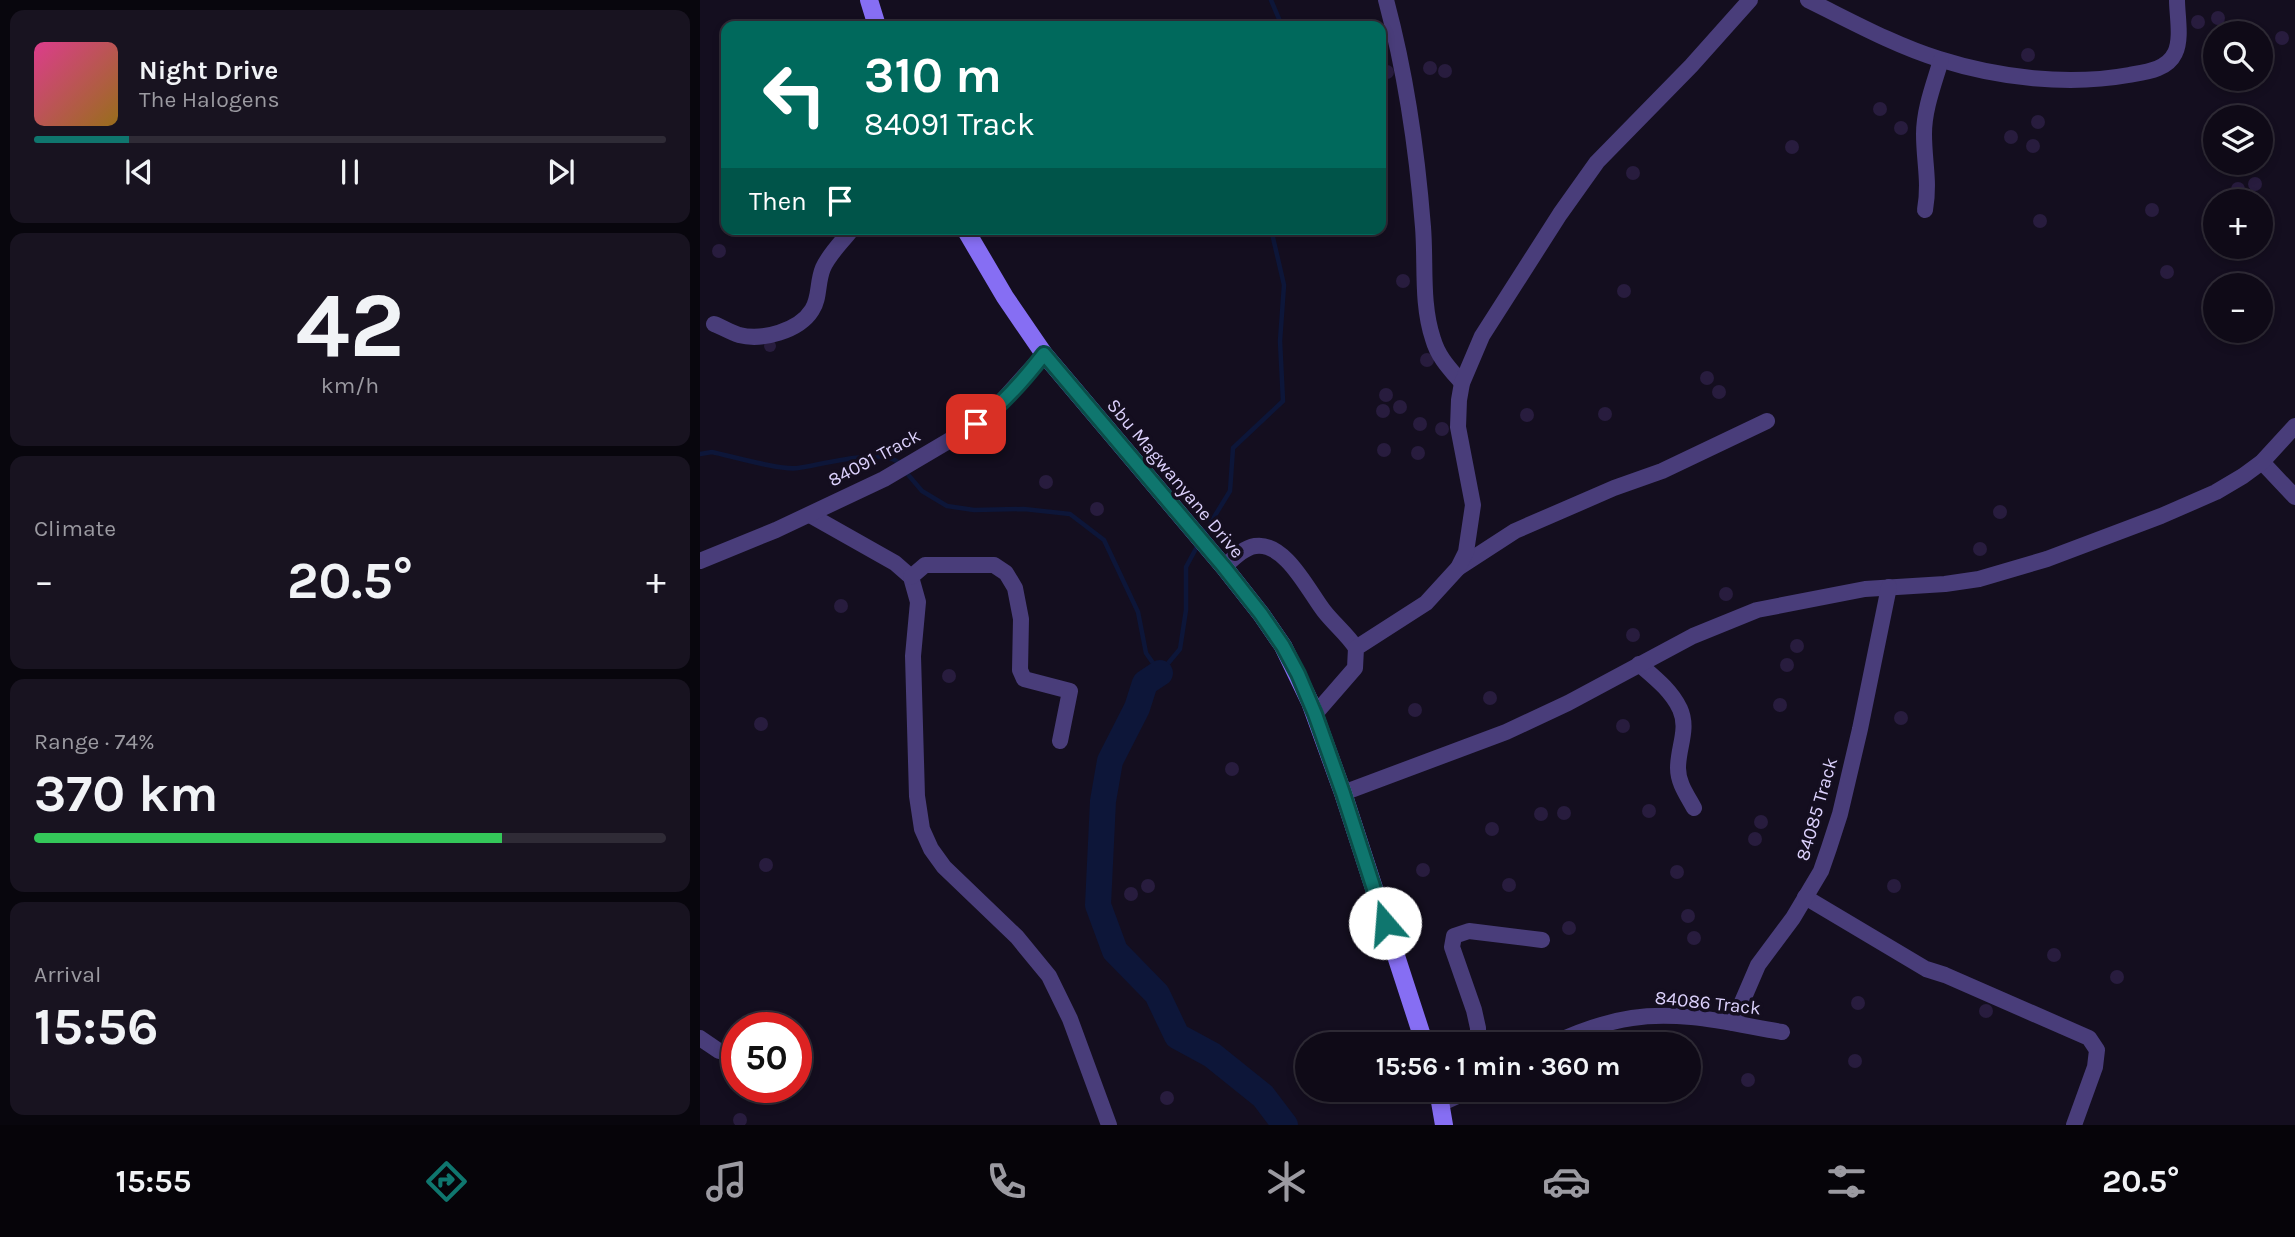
<!DOCTYPE html>
<meta charset="utf-8">
<style>
:root{--surface:#0f0a17;--page:#181320;--text:#f1f3f6;--muted:#9b9aa1;--line:#2f2b36;--accent:#0f766e}
body{margin:0;font-family:Karla,sans-serif;background:var(--page);color:var(--text);height:100vh;display:flex;flex-direction:column;font-size:26px;white-space:nowrap}
*{box-sizing:border-box;margin:0}
p{font-size:23px;color:var(--muted)}
.icon{flex:none;width:38px;height:38px;fill:none;stroke:currentColor;stroke-width:2;stroke-linecap:round;stroke-linejoin:round}
.map{position:relative;flex:1;overflow:hidden}
.side{display:flex;flex-direction:column;gap:10px;padding:10px;background:#08060d;width:700px}
.side>*{flex:none}
.guide{position:absolute;left:21px;top:21px;width:665px;height:214px;border-radius:14px;box-shadow:0 4px 10px #0003,0 0 0 2px var(--line);background:#00695c;color:#fff;overflow:hidden}
.tools{position:absolute;left:1503px;top:21px;display:grid;gap:14px}
.tools a{display:grid;place-items:center;width:70px;height:70px;border-radius:50%;background:var(--surface);box-shadow:0 4px 10px #0003,0 0 0 2px var(--line);font-size:35px}
.speed{position:absolute;left:21px;top:1012px;display:flex;gap:14px;font-size:35px;font-weight:700;text-align:center}
.speed>*{display:grid;place-content:center;width:91px;height:91px;border-radius:50%;background:var(--surface);box-shadow:0 4px 10px #0003,0 0 0 2px var(--line);line-height:1}
.speed .limit{border:10px solid #d22;background:#fff;color:#111}
.pin{position:absolute;display:grid;place-items:center;width:60px;height:60px;color:#fff;margin:-30px;border-radius:14px;box-shadow:0 4px 10px #0006}
.me{position:absolute;width:77px;margin:-38px;rotate:342deg;stroke-linejoin:round;filter:drop-shadow(0 0 5px #0008)}
.turn{display:flex;align-items:center;gap:24px;height:147px;padding:0 28px;font-size:32px}
.turn .icon{width:91px;height:91px;stroke-width:2.5}
.turn b{display:block;font-size:49px;line-height:60px}
.then{display:flex;align-items:center;height:66px;padding:0 28px;background:#0003;gap:14px;font-size:26px}
.big{font-size:52px;font-weight:700;line-height:1.1}
.side .tile{flex:1;display:flex;flex-direction:column;justify-content:center;gap:10px;min-width:0;padding:0 24px;border-radius:14px;background:var(--page)}
.side .dial{align-items:center;gap:0}
.dial b{font-size:91px;line-height:1}
.song{display:flex;align-items:center;gap:21px}
.cover{width:84px;height:84px;border-radius:10px;background:linear-gradient(135deg,hsl(330 70% 55%),hsl(40 70% 35%))}
.played{height:7px;border-radius:4px;background:linear-gradient(90deg,var(--accent) 15%,var(--line) 15%)}
.keys{display:flex;justify-content:space-around;direction:ltr}
.heat{display:flex;justify-content:space-between;align-items:center;font-size:38px;direction:ltr}
.charge{height:10px;border-radius:5px;background:linear-gradient(90deg,#34c759 74%,var(--line) 0)}
.trip{position:absolute;left:595px;top:1032px;width:406px;height:70px;border-radius:35px;background:var(--surface);box-shadow:0 4px 10px #0003,0 0 0 2px var(--line);font-weight:700;line-height:70px;text-align:center}
.menu{display:flex;height:112px;justify-content:space-around;align-items:center;background:#060409;color:var(--muted)}
.menu .icon{width:49px;height:49px}
.menu .selected{color:var(--accent)}
.menu b{font-size:32px;color:var(--text)}
main{display:flex;flex:1;min-height:0}
.map>svg:first-child{display:block}
.lines{fill:none;stroke-linecap:round;stroke-linejoin:round}
.stream{stroke:#0d1639;stroke-width:4.5}
.river{stroke:#0d1639;stroke-width:26}
.building{fill:#281c3e}
.minor{stroke:#493d7a;stroke-width:16}
.secondary{stroke:#866ef3;stroke-width:18}
.route-casing{stroke:#0a4d48;stroke-width:18}
.route{stroke:#0f766e;stroke-width:12}
.labels{text-anchor:middle;stroke-width:7;stroke-linejoin:round;paint-order:stroke}
.street-label{font-size:19px;fill:#dbd0fb;stroke:#140e1f}
</style>
<main>
<section class="side">
<div class="tile">
<div class="song"><i class="cover"></i><div><b>Night Drive</b><p>The Halogens</p></div></div>
<div class="played"></div>
<div class="keys"><svg class="icon" aria-label="previous" viewBox="0 0 24 24"><path d="M18 5L8 12l10 7zM5 5v14"/></svg><svg class="icon" aria-label="pause" viewBox="0 0 24 24"><path d="M8 5v14M16 5v14"/></svg><svg class="icon" aria-label="next" viewBox="0 0 24 24"><path d="M6 5l10 7-10 7zM19 5v14"/></svg></div>
</div>
<div class="tile dial"><b>42</b><p>km/h</p></div>
<div class="tile"><p>Climate</p>
<div class="heat"><a>−</a><b class="big">20.5°</b><a>+</a></div>
</div>
<div class="tile"><p>Range · 74%</p><b class="big">370 km</b><div class="charge"></div></div>
<div class="tile"><p>Arrival</p><b class="big">15:56</b></div>
</section>
<div class="map">
<svg width="1595" height="1125" viewBox="0 0 1595 1125">
<rect width="100%" height="100%" fill="#140e1f"/>
<g class="lines">
<g class="stream">
<polyline points="571,0 582,26"/>
<path d="M0 454 12 452C31 456 82 471 98 468 121 465 184 446 200 464"/>
<polyline points="205,471 222,491 247,506 274,510 324,509 370,514 404,540 438,612 446,653 460,673 480,649 486,610 486,567 499,543"/>
<polyline points="503,535 530,491 533,448 583,401 580,341 584,285 571,229"/>
</g>
<polyline class="river" points="460,673 445,683 437,708 410,761 403,801 398,905 415,951 457,994 477,1036 512,1055 563,1096 585,1125"/>
</g>
<g class="building">
<circle cx="1518" cy="18" r="7"/>
<circle cx="1498" cy="22" r="7"/>
<circle cx="1582" cy="38" r="7"/>
<circle cx="1328" cy="55" r="7"/>
<circle cx="730" cy="68" r="7"/>
<circle cx="745" cy="71" r="7"/>
<circle cx="687" cy="72" r="7"/>
<circle cx="1180" cy="109" r="7"/>
<circle cx="1338" cy="122" r="7"/>
<circle cx="1201" cy="128" r="7"/>
<circle cx="1311" cy="137" r="7"/>
<circle cx="1333" cy="146" r="7"/>
<circle cx="1092" cy="147" r="7"/>
<circle cx="933" cy="173" r="7"/>
<circle cx="1555" cy="184" r="7"/>
<circle cx="1538" cy="189" r="7"/>
<circle cx="1452" cy="210" r="7"/>
<circle cx="1340" cy="221" r="7"/>
<circle cx="19" cy="251" r="7"/>
<circle cx="1467" cy="272" r="7"/>
<circle cx="703" cy="281" r="7"/>
<circle cx="924" cy="291" r="7"/>
<circle cx="70" cy="346" r="6"/>
<circle cx="727" cy="360" r="7"/>
<circle cx="1007" cy="378" r="7"/>
<circle cx="1019" cy="392" r="7"/>
<circle cx="686" cy="395" r="7"/>
<circle cx="700" cy="407" r="7"/>
<circle cx="683" cy="411" r="7"/>
<circle cx="905" cy="414" r="7"/>
<circle cx="827" cy="415" r="7"/>
<circle cx="720" cy="424" r="7"/>
<circle cx="742" cy="429" r="7"/>
<circle cx="684" cy="450" r="7"/>
<circle cx="718" cy="453" r="7"/>
<circle cx="346" cy="482" r="7"/>
<circle cx="397" cy="509" r="7"/>
<circle cx="1300" cy="512" r="7"/>
<circle cx="1280" cy="549" r="7"/>
<circle cx="1026" cy="594" r="7"/>
<circle cx="141" cy="606" r="7"/>
<circle cx="933" cy="635" r="7"/>
<circle cx="1097" cy="646" r="7"/>
<circle cx="1087" cy="665" r="7"/>
<circle cx="249" cy="676" r="7"/>
<circle cx="790" cy="698" r="7"/>
<circle cx="1080" cy="705" r="7"/>
<circle cx="715" cy="710" r="7"/>
<circle cx="1201" cy="718" r="7"/>
<circle cx="61" cy="724" r="7"/>
<circle cx="923" cy="726" r="7"/>
<circle cx="532" cy="769" r="7"/>
<circle cx="949" cy="811" r="7"/>
<circle cx="864" cy="813" r="7"/>
<circle cx="841" cy="814" r="7"/>
<circle cx="1061" cy="822" r="7"/>
<circle cx="792" cy="829" r="7"/>
<circle cx="1055" cy="839" r="7"/>
<circle cx="66" cy="865" r="7"/>
<circle cx="723" cy="870" r="7"/>
<circle cx="977" cy="872" r="7"/>
<circle cx="809" cy="885" r="7"/>
<circle cx="448" cy="886" r="7"/>
<circle cx="1194" cy="886" r="7"/>
<circle cx="431" cy="894" r="7"/>
<circle cx="988" cy="916" r="7"/>
<circle cx="869" cy="928" r="7"/>
<circle cx="994" cy="938" r="7"/>
<circle cx="1354" cy="955" r="7"/>
<circle cx="1417" cy="977" r="7"/>
<circle cx="1158" cy="1003" r="7"/>
<circle cx="1286" cy="1011" r="7"/>
<circle cx="830" cy="1037" r="7"/>
<circle cx="1155" cy="1061" r="7"/>
<circle cx="1048" cy="1080" r="7"/>
<circle cx="467" cy="1098" r="7"/>
<circle cx="40" cy="1120" r="7"/>
</g>
<g class="lines">
<g class="minor">
<path d="M686 0C706 74 717 151 723 227 726 264 721 303 733 339 738 357 750 369 762 383"/>
<path d="M1108 0C1151 21 1194 45 1239 59 1299 78 1368 86 1429 75 1446 72 1467 70 1475 53 1482 39 1477 15 1477 0"/>
<path d="M1225 210C1230 182 1224 162 1224 134 1224 109 1234 84 1241 60"/>
<path d="M14 324C22 327 30 332 39 335 62 341 99 331 112 310 120 298 117 282 123 268 129 254 142 242 152 229"/>
<polyline points="1562,462 1595,497"/>
<polyline points="110,515 195,563 211,577 218,602 213,656 217,796 222,829 231,849 244,867 317,937 349,976 370,1019 409,1125"/>
<polyline points="0,561 76,530 184,479 262,433 291,413 344,354"/>
<path d="M524 567C533 559 543 548 555 546 585 541 609 592 624 611 634 624 647 634 656 648"/>
<polyline points="758,568 815,531 914,488 962,471 1067,421"/>
<polyline points="211,577 225,565 294,565 306,573 315,588 321,619 320,670 324,679 370,691 360,741"/>
<path d="M939 664C954 677 971 690 980 709 989 729 978 747 978 768 978 783 987 795 994 808"/>
<polyline points="615,714 655,668 656,648 726,603 758,568 766,552 773,505 758,427 759,400 762,383 782,336 860,214 897,162 991,66 1050,0"/>
<polyline points="643,793 806,732 868,703 993,636 1057,610 1165,589 1245,584 1279,579 1347,559 1461,516 1516,492 1543,476 1562,462 1595,426"/>
<polyline points="1105,897 1226,969 1245,975 1389,1038 1397,1050 1395,1067 1374,1125"/>
<polyline points="1033,1023 1058,965 1093,918 1121,871 1129,848 1140,814 1160,729 1189,587"/>
<polyline points="0,1038 19,1051"/>
<polyline points="778,1045 778,1028 774,1010 752,947 754,936 769,931 842,940"/>
<path d="M850 1045C875 1033 905 1022 932 1018 981 1010 1033 1024 1082 1032"/>
<polyline points="742,1103 771,1090"/>
</g>
<g class="secondary">
<polyline points="169,0 177,26"/>
<polyline points="265,229 305,297 344,354 524,567 561,614 583,646 610,702 643,793 725,1045"/>
<polyline points="738,1090 744,1125"/>
</g>
</g>
<g class="lines">
<g class="route-casing">
<path id="route" d="M276 424C302 405 324 380 344 354L524 567 561 614 583 646 598 674 615 714 643 793 685 923"/>
</g>
<use href="#route" class="route"/>
</g>
<g class="labels">
<g class="street-label">
<text transform="translate(174 457) rotate(-28)" y="7">84091 Track</text>
<text transform="translate(476 478) rotate(50)" y="7">Sbu Magwanyane Drive</text>
<text transform="translate(1116 809) rotate(-74)" y="7">84085 Track</text>
<text transform="translate(1008 1002) rotate(6)" y="7">84086 Track</text>
</g>
</g>
</svg>
<div class="tools">
<a><svg class="icon" aria-label="search" viewBox="0 0 24 24"><circle cx="10" cy="10" r="6"/><path d="M15 15l6 6"/></svg></a>
<a><svg class="icon" aria-label="layers" viewBox="0 0 24 24"><path d="M12 4l9 5-9 5-9-5zM3 14l9 5 9-5"/></svg></a>
<a>+</a>
<a>−</a>
</div>
<div class="speed"><div class="limit">50</div></div>
<div class="pin" style="left:276px;top:424px;background:#d93025"><svg class="icon" aria-label="arrive" viewBox="0 0 24 24"><path d="M6 21V4h12l-3 4 3 4H6"/></svg></div>
<svg class="me" style="left:685px;top:923px" viewBox="-20 -20 40 40"><circle r="19" fill="#fff"/><path d="M0-13L10 11 0 6-10 11z" fill="#0f766e"/></svg>
<div class="trip">15:56 · 1 min · 360 m</div>
<div class="guide">
<div class="turn"><svg class="icon" aria-label="left" viewBox="0 0 24 24"><path d="M17 20v-9H6M10 6l-5 5 5 5"/></svg><div><b>310 m</b>84091 Track</div></div>
<div class="then">Then<svg class="icon" aria-label="arrive" viewBox="0 0 24 24"><path d="M6 21V4h12l-3 4 3 4H6"/></svg></div>
</div>
</div>
</main>
<nav class="menu">
<b>15:55</b>
<svg class="icon selected" aria-label="directions" viewBox="0 0 24 24"><path d="M12 3l9 9-9 9-9-9zM9 14v-3h6M13 9l2 2-2 2"/></svg>
<svg class="icon" aria-label="music" viewBox="0 0 24 24"><path d="M9 18V5l10-2v13"/><circle cx="6" cy="18" r="3"/><circle cx="16" cy="16" r="3"/></svg>
<svg class="icon" aria-label="phone" viewBox="0 0 24 24"><path d="M5 4h4l2 5-3 2q2 4 5 5l2-3 5 2v4C11 20 4 13 5 4z"/></svg>
<svg class="icon" aria-label="climate" viewBox="0 0 24 24"><path d="M12 3v18M4 7l16 10M4 17L20 7"/></svg>
<svg class="icon" aria-label="car" viewBox="0 0 24 24"><path d="M5 17H2v-5l4-1 3-4h7l3 4 3 1v5h-3M9 17h6M6 11h13"/><circle cx="7" cy="17" r="2"/><circle cx="17" cy="17" r="2"/></svg>
<svg class="icon" aria-label="filters" viewBox="0 0 24 24"><path d="M4 7h16M4 17h16"/><circle cx="9" cy="7" r="2"/><circle cx="15" cy="17" r="2"/></svg>
<b>20.5°</b>
</nav>
